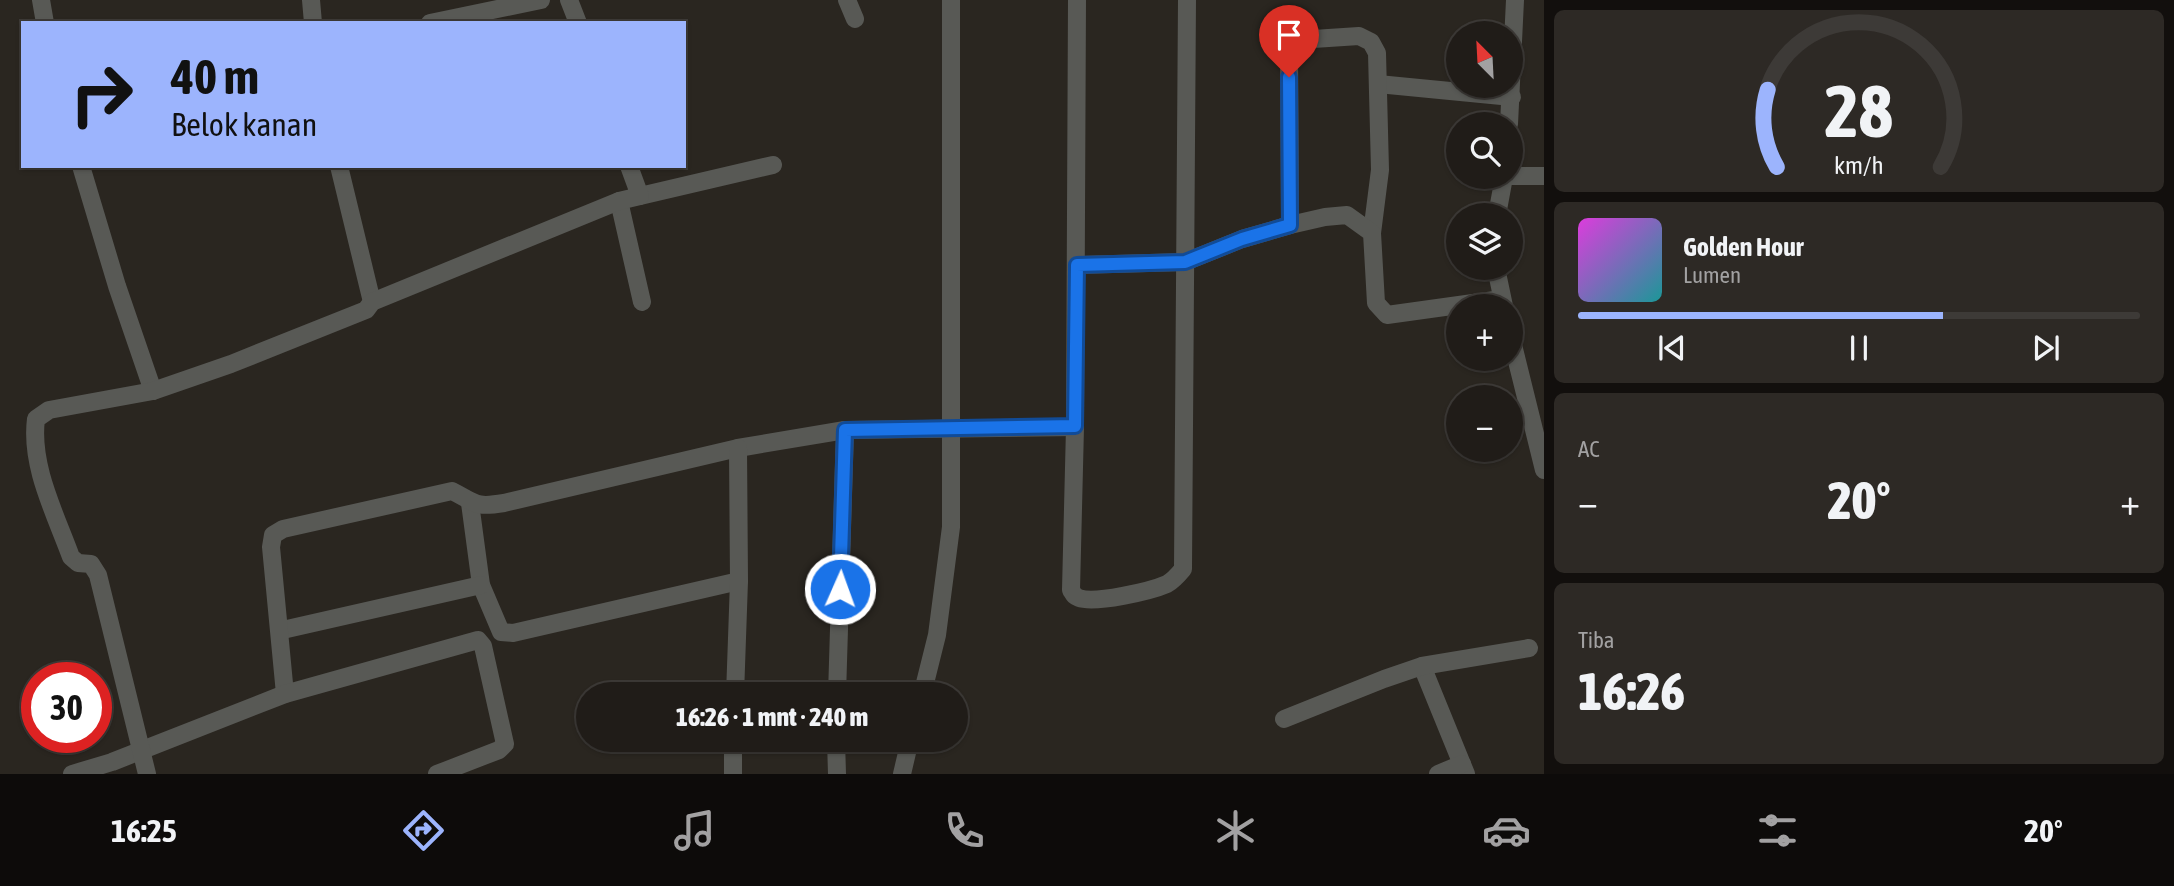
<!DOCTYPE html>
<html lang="id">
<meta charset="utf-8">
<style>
:root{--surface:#201c18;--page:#2d2925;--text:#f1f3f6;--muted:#a2a1a2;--line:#3d3a37;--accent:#9cb4fd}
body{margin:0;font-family:"Asap Condensed",sans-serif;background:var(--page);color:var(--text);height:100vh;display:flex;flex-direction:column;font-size:26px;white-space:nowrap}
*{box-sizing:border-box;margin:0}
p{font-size:23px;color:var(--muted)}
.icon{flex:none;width:38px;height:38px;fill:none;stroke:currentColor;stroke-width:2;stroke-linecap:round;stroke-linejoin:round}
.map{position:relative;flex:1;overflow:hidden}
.panel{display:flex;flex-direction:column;gap:10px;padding:10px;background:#120f0d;width:630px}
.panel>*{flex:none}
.banner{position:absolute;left:21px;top:21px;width:665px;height:147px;border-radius:0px;box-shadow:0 2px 5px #0004,0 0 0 2px var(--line);background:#9cb4fd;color:#111;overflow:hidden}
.needle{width:46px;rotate:336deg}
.buttons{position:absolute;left:1446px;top:21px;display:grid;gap:14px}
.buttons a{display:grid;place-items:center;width:77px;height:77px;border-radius:50%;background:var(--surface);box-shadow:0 2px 5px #0004,0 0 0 2px var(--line);font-size:35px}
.speed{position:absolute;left:21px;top:662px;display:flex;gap:14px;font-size:35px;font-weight:700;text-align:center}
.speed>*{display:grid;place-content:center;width:91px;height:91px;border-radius:50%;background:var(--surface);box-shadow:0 2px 5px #0004,0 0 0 2px var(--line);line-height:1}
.speed .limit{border:10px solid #d22;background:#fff;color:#111}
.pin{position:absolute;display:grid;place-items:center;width:60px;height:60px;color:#fff;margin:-72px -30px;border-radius:50% 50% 50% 0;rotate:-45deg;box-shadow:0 0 7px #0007}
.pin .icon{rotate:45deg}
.me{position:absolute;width:77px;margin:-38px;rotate:2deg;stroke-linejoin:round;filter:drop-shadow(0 0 5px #0008)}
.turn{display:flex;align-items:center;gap:24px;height:147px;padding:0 35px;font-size:32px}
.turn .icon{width:91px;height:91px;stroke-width:2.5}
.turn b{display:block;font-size:49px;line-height:60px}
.big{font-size:52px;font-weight:800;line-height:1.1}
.panel .widget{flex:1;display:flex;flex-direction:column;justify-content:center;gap:10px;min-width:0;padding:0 24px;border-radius:10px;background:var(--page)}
.panel .dial{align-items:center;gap:0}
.dial svg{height:182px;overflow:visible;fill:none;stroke:var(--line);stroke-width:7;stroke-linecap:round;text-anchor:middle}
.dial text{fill:var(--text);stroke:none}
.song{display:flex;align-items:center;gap:21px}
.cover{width:84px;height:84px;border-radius:10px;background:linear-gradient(135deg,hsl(300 70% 55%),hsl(180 70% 35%))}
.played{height:7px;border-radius:4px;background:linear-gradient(90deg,var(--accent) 65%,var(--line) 65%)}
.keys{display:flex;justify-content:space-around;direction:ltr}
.heat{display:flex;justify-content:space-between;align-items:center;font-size:38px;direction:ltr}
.trip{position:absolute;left:576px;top:682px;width:392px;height:70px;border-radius:35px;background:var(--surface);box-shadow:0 2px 5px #0004,0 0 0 2px var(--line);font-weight:800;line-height:70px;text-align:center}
.tab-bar{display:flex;height:112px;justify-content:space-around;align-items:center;background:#0d0b0a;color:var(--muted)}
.tab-bar .icon{width:49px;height:49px}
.tab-bar .current{color:var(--accent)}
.tab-bar b{font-size:32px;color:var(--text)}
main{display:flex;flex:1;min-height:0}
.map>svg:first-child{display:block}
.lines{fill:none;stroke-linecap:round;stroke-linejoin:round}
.minor{stroke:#585955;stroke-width:18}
.route-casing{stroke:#114b97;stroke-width:18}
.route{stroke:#1a73e8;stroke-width:12}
</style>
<main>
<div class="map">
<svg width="1544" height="774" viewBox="0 0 1544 774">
<rect width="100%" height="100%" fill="#2a2620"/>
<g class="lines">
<g class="minor">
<polyline points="41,0 45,23"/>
<polyline points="311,0 313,23"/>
<polyline points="569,0 578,23"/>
<polyline points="847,0 855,19"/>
<path d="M1077 0 1075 427 1071 590C1074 595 1074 596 1079 598 1095 604 1151 591 1167 584 1174 580 1178 575 1183 569L1187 0"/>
<polyline points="430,23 541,0"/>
<polyline points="1378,84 1512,97"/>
<polyline points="1509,124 1515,0"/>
<polyline points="81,166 117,286 153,391"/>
<polyline points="339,166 372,302"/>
<polyline points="1510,176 1544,176"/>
<polyline points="640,196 773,165"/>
<polyline points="619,201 642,302"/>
<polyline points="1497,215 1504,177"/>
<polyline points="1290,225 1289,47 1292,42 1298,40 1359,36 1371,42 1377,53 1380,170 1372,233"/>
<polyline points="1077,265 1185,262 1242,239 1290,225 1325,217 1347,215 1372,233 1376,303 1387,315 1502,299"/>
<polyline points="1496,268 1504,306"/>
<polyline points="1510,333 1544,470"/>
<polyline points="470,503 481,585 501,632 513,633 739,581"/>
<polyline points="287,629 481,585"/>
<polyline points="1422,666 1466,774"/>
<path d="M285 694 271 547 273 535 283 529 452 491C476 503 474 508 504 503L738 448 845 430 1075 427"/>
<polyline points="735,695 739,581 738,448"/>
<polyline points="837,695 845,430"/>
<polyline points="922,695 937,635 951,527 951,0"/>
<polyline points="1284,719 1384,679 1422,666 1529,648"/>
<polyline points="836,740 837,774"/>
<polyline points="72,774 112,762 285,694 478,640 483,646 505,744 499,750 437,774"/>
<path d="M147 774 98 575 91 564 78 563 71 557C55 513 30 466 36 419L49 410 153 391 231 364 366 310 372 302 619 201 640 196 629 166"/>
<polyline points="733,774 733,740"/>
<polyline points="902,774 910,740"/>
<polyline points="1438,774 1462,764"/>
</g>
</g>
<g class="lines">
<g class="route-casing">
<polyline id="route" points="840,589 845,430 1075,426 1077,265 1185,262 1242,239 1290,225 1289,77"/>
</g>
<use href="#route" class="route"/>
</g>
</svg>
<div class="buttons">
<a><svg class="needle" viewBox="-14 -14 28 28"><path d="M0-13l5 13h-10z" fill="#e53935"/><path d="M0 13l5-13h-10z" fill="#a2a1a2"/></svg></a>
<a><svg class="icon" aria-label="search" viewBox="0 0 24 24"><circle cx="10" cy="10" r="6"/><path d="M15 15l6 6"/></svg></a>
<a><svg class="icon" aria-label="layers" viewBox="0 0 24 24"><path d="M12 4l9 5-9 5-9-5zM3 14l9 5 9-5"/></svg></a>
<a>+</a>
<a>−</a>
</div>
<div class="speed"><div class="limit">30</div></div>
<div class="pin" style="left:1289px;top:77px;background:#d93025"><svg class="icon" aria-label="arrive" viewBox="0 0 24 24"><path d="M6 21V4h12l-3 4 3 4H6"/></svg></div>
<svg class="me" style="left:840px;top:589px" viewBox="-20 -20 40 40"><circle r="17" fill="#1a73e8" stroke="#fff" stroke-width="3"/><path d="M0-11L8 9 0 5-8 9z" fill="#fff"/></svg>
<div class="trip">16:26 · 1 mnt · 240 m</div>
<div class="banner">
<div class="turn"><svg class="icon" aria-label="right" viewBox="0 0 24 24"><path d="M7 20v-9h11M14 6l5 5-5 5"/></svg><div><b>40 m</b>Belok kanan</div></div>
</div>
</div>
<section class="panel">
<div class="widget dial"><svg viewBox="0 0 100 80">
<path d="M14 69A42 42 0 1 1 86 69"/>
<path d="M14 69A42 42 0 0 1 10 35" stroke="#9cb4fd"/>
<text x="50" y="56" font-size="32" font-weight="700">28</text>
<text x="50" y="72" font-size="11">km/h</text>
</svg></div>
<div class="widget">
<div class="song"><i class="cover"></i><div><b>Golden Hour</b><p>Lumen</p></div></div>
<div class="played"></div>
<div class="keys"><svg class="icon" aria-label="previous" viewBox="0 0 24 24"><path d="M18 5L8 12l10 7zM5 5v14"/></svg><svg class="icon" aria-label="pause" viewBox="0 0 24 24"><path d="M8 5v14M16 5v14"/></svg><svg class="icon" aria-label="next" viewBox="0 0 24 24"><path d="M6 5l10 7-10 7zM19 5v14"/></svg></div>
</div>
<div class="widget"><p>AC</p>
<div class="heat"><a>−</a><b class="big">20°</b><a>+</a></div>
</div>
<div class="widget"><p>Tiba</p><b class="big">16:26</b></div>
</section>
</main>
<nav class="tab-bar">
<b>16:25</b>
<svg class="icon current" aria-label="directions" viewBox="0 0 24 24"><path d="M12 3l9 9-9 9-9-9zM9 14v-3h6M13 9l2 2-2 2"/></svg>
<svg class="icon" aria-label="music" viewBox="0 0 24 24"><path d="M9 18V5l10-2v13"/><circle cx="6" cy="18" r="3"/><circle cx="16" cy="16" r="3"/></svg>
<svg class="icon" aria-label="phone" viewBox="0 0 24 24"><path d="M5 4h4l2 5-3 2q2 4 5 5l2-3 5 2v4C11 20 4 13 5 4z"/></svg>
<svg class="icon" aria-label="climate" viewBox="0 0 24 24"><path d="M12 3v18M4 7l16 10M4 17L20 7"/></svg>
<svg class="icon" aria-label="car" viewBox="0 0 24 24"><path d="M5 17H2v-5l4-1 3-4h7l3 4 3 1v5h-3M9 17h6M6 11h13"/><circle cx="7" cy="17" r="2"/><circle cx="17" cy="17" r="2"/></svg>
<svg class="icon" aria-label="filters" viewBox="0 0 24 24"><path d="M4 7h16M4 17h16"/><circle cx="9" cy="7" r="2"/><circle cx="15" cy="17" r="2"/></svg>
<b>20°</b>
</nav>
